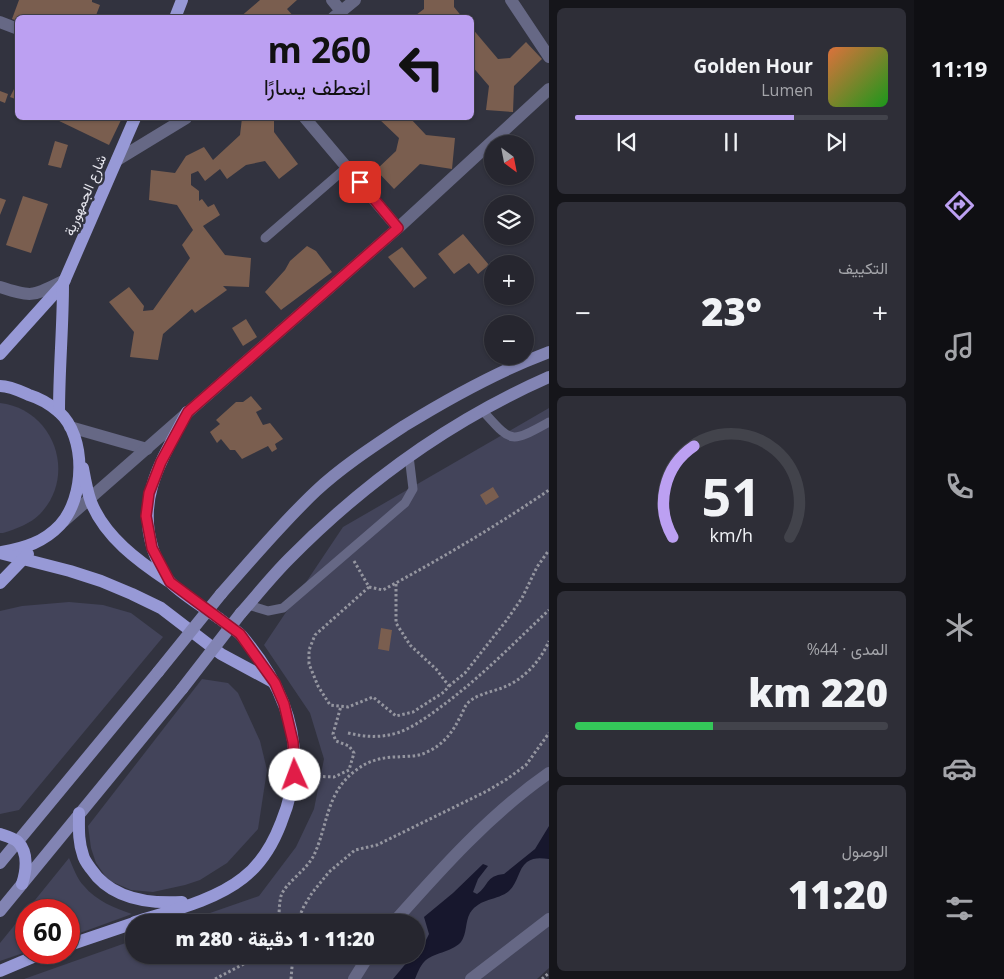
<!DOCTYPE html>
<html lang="ar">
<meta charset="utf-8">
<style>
:root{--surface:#26262f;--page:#2e2e37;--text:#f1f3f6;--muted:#a4a5aa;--line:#42434b;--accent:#bca0f2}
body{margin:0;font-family:"Open Sans",Vazirmatn,sans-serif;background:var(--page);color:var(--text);direction:rtl;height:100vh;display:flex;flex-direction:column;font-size:19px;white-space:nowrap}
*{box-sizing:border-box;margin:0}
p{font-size:16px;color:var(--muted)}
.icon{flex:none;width:28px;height:28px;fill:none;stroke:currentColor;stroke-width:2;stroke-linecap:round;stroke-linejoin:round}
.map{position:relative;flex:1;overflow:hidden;direction:ltr}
.details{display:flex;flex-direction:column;gap:8px;padding:8px;background:#15151a;width:365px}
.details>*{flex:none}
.guide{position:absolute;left:15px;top:15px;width:459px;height:105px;border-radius:8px;box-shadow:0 1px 4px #0004,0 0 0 1px var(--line);direction:rtl;background:#bca0f2;color:#111;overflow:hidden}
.needle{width:32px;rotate:148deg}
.buttons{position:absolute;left:484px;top:135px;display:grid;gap:10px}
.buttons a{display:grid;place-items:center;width:50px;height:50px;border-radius:50%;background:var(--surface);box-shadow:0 1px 4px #0004,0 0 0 1px var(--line);font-size:25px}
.speed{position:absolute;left:15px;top:899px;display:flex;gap:10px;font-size:25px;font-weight:700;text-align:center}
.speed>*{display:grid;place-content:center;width:65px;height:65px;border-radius:50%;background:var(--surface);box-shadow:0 1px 4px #0004,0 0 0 1px var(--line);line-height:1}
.speed .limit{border:8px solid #d22;background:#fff;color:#111}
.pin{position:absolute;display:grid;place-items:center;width:42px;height:42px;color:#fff;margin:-21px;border-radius:10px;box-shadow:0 2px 8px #0006}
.me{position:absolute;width:55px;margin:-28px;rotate:358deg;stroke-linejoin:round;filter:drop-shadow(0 0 4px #0008)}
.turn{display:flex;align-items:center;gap:18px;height:105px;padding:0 20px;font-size:22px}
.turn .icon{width:65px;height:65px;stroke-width:2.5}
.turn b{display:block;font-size:35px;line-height:42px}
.big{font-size:38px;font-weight:800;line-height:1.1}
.details .widget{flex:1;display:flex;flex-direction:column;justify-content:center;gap:8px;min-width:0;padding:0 18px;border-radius:8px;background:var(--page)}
.details .dial{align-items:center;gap:0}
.dial svg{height:130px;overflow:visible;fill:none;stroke:var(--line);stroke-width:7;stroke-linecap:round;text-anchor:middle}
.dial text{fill:var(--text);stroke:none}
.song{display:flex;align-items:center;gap:15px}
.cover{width:60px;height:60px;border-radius:8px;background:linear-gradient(135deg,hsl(20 70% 55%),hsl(120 70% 35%))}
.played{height:5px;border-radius:2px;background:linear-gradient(90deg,var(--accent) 70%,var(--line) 70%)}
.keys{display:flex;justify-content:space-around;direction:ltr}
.heat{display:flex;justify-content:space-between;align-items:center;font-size:28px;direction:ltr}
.charge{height:8px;border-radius:4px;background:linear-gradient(90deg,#34c759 44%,var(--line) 0)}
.trip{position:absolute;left:125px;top:914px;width:300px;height:50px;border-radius:25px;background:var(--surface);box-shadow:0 1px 4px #0004,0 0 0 1px var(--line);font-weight:800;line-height:50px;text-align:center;direction:rtl}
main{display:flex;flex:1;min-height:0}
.tabs{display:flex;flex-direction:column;width:90px;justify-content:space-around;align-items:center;background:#0f0f13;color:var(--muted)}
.tabs .icon{width:35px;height:35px}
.tabs .on{color:var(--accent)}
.tabs b{font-size:22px;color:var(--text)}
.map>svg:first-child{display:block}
.green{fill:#43445a}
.water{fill:#17172d}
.building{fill:#7a5e4f}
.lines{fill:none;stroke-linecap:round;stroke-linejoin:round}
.path{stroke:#9596a0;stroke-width:3;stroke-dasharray:2.5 2.5;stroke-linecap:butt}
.service{stroke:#666885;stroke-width:9}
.pedestrian{stroke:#666885;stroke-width:12}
.minor{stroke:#666885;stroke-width:12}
.tertiary{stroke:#666885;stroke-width:12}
.secondary{stroke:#8284b3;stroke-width:12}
.primary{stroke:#9799d6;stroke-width:12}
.secondary-bridge{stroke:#8284b3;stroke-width:12}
.route-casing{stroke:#92132f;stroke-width:12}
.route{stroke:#e11d48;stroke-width:9}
.labels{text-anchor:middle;stroke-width:5;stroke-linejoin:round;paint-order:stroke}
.street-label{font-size:14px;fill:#e7e7ef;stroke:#32333f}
</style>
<main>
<nav class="tabs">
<b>11:19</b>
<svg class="icon on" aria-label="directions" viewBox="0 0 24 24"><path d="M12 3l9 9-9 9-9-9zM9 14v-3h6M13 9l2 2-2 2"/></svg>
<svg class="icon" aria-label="music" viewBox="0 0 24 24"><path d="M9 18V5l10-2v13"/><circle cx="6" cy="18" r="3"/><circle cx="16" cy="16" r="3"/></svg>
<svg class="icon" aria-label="phone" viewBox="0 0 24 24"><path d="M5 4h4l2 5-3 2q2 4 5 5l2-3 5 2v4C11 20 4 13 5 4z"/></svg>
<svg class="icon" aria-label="climate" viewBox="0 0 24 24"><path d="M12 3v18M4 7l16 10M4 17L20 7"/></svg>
<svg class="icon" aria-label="car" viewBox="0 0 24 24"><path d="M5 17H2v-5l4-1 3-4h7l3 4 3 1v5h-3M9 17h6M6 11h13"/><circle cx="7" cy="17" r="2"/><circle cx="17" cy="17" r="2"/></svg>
<svg class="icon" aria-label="filters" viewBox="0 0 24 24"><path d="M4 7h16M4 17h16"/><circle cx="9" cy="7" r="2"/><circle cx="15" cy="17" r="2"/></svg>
</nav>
<section class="details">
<div class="widget">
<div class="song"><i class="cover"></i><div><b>Golden Hour</b><p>Lumen</p></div></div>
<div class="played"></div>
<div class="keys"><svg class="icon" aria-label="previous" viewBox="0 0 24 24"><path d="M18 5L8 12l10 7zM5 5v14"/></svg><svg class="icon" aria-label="pause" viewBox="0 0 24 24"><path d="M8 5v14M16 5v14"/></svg><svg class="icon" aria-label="next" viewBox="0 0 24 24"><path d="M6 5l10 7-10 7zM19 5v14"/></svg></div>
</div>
<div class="widget"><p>التكييف</p>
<div class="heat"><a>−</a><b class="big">23°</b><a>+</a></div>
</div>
<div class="widget dial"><svg viewBox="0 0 100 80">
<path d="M14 69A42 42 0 1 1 86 69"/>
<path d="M14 69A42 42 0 0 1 27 13" stroke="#bca0f2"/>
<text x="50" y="56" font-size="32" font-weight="700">51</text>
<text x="50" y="72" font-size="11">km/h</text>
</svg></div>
<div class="widget"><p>المدى · 44%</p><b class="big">220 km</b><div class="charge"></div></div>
<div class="widget"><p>الوصول</p><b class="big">11:20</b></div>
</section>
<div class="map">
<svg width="549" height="979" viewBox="0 0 549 979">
<rect width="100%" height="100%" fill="#32333f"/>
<g class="green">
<path d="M0 403C53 409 78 474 40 514 30 524 16 529 3 533H0Z"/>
<polygon points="549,408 549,968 537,979 24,979 134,940 134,955 416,955 416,922 184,922 259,896 296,847 314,809 324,759 310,713 264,645 343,527"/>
<polygon points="69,602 103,605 131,613 163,637 19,810 0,814 0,611 22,606"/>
<polygon points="202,679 228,683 238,693 260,741 267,770 258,829 227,863 200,880 185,885 153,892 131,890 108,880 96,863 91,848 88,826"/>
<path d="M69 858C73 867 77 879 84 886 96 901 115 908 132 914L69 937V910H27Z"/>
<polygon points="26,911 26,952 0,961 0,943"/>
</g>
<path class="water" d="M549 826V859C541 858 534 857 527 862 518 869 518 883 509 891 497 901 481 897 470 913 465 922 467 934 461 942 451 953 433 952 424 962 420 966 417 974 415 979H393L413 955H416V950L424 944 429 934 424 917 453 893 483 864 488 866 478 879 473 892 477 894C489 886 485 876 504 874L535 849Z"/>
<g class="building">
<polygon points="19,0 92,0 92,2 100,5 95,18 18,18 18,21 12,19"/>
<polygon points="260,0 297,0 287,9 295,18 239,18"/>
<polygon points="424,0 454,0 454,7 463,18 412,18 424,9"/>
<polygon points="471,27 498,59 510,58 526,42 542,59 514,86 513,112 486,110 489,86 471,65"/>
<polygon points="18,81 18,100 10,97"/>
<polygon points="0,91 8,94 5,103 0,101"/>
<polygon points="53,118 122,118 109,145"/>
<polygon points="242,118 274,118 274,132 298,164 279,179 265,161 246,165 227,179 220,169 205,181 198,171 191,174 191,185 199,191 199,201 202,199 208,207 214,204 220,215 203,226 225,255 251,258 249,287 223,286 227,290 195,313 192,309 163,334 158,360 130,357 134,332 109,302 129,287 144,306 143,311 153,310 190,258 182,245 193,230 177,205 149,200 151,170 175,173 186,156 204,147 213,160 240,135"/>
<polygon points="378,118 410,118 426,135 455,138 452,169 420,164 394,189 376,170 396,151 399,138"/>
<polygon points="55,141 68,145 61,168 48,165"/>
<polygon points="23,196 48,204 31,253 6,245"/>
<polygon points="0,198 6,200 0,215"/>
<polygon points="463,234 489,265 478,274 469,263 454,274 438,254"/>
<polygon points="307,246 316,251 332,272 281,310 265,292 285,270 290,261"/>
<polygon points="402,247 427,278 414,288 388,257"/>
<polygon points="246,319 257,337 243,346 232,328"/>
<polygon points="251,396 262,409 256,412 263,425 270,423 283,439 275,444 277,449 272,452 268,446 242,459 235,450 230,450 221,439 217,443 210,432 220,424 216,420 236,402 243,402"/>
<polygon points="493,487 499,497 486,505 480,495"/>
<polygon points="381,628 392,630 389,651 378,649"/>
</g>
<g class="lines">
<g class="path">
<path d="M354 561 369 587 383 590C440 559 495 527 549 490"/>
<polyline points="369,587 315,635 309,650 309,664 318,686 330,705 348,707 373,697 396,716 413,712 444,692 449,686 436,669 410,645 396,623 396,583"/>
<polyline points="449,686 465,673 506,621 522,598 537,567 549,550"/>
<path d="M348 733C365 737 380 738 397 733 415 727 431 714 446 703 483 675 515 642 549 610"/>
<polyline points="308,776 334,777 349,770 354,753 349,746 336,741 333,734 341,706"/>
<path d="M279 922C279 914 279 904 281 896 285 883 307 870 314 855 328 825 326 793 355 771 367 761 382 757 397 757 407 756 418 757 427 752 443 745 453 732 460 717 463 713 464 707 467 704 474 695 491 692 502 688 523 680 540 662 549 641"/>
<polyline points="297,922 304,906 312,893 329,872 355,850 377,845 487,791 507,779 526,765 549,733"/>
<polyline points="215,979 261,955"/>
<polyline points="291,979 293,955"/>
<polyline points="542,979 549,973"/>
</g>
<g class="service">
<polyline points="265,238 347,167"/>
<path d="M482 410C512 443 509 444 549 422"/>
<polyline points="248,605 268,611 283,608 405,503 413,489 409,456"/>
</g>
<g class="pedestrian">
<path d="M394 922C441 869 490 814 549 773"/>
<polyline points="354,979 369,955"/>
<polyline points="471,979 549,919"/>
</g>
<g class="minor">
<polyline points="332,0 341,11"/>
<polyline points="511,0 549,57"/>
<polyline points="333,18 355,0"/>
<polyline points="0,22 18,29"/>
<polyline points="305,118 398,228"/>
<polyline points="117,160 186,118"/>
<path d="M0 287C34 298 33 296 65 280"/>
</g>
<g class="tertiary">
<polyline points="70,427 147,449"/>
<polyline points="64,521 398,228 549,89"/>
</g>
<g class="secondary">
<path d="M221 594C252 559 282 523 316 491 343 466 374 446 404 426 451 397 498 371 549 352"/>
<path d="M241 613C257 595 272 576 289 559 364 483 451 420 549 377"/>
<polyline points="0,863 158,672"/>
<polyline points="0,911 182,689"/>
</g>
<g class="primary">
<polyline points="175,18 182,0"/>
<polyline points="0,354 63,284 135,118"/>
<path d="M0 386C10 386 20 391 29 395 39 398 51 405 59 412 87 437 85 498 60 525 44 542 25 548 2 552"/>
<path d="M59 412C59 369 63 327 63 284"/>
<path d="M83 468C85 479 87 491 91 502 105 537 138 561 168 581"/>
<polyline points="0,553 70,571 101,581 132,594 161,608 221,654 273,682"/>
<polyline points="0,583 28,554"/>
<path d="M79 813C79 827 78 841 83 855 84 860 88 865 91 869 111 899 148 904 182 902"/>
<path d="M0 834C6 836 14 838 18 842 29 853 26 872 22 884"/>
<path d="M135 922C170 911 214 901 243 878 261 864 273 844 281 823 310 753 289 691 241 635 235 629 226 624 220 619 206 609 183 595 171 583 165 577 154 555 152 546 137 494 164 457 187 412"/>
<polyline points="69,945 134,923"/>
<polyline points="0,971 45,952"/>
</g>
<g class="secondary-bridge">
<polyline points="158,672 221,594"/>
<polyline points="182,689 241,613"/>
</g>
</g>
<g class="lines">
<g class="route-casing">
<polyline id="route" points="295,775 293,742 284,704 275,683 240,634 170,582 152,548 146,516 149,493 161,462 188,412 398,228 360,182"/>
</g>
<use href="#route" class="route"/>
</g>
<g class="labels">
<g class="street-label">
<text transform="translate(85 195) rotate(-67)" y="5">شارع الجمهورية</text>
</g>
</g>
</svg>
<div class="buttons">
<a><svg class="needle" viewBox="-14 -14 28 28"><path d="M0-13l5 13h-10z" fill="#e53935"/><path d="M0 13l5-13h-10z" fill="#a4a5aa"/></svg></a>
<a><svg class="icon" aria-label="layers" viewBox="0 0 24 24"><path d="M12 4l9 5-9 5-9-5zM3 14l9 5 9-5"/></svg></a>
<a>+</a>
<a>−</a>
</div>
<div class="speed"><div class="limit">60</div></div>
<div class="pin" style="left:360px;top:182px;background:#d93025"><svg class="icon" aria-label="arrive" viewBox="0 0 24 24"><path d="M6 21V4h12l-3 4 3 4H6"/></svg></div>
<svg class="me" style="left:295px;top:775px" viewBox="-20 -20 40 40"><circle r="19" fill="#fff"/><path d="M0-13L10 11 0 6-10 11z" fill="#e11d48"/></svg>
<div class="trip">11:20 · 1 دقيقة · 280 m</div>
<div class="guide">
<div class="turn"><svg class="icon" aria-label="left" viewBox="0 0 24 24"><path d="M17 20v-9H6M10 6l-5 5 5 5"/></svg><div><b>260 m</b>انعطف يسارًا</div></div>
</div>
</div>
</main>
